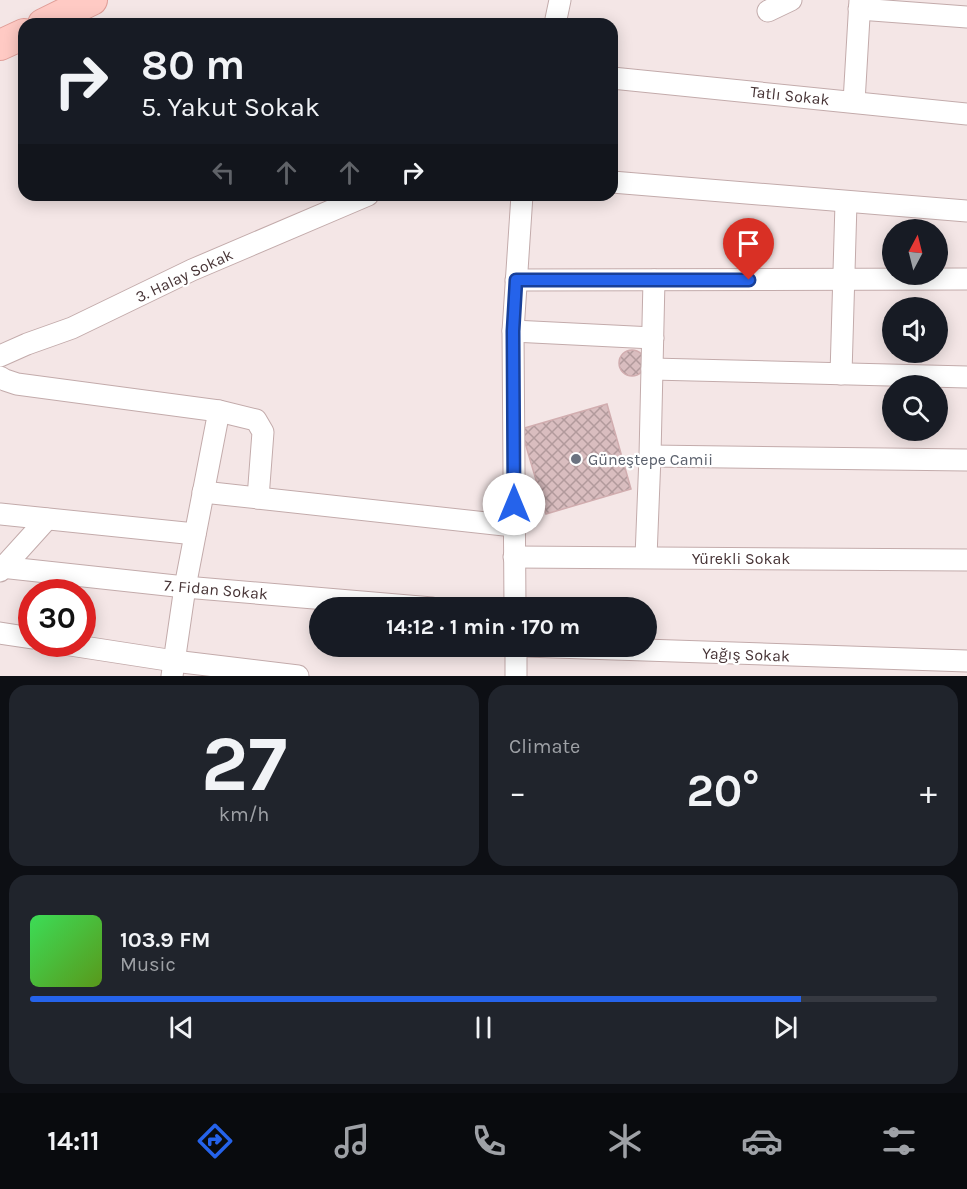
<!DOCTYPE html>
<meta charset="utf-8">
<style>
:root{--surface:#171b24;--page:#20242c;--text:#f1f3f6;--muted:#9ea1a6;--line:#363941;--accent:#2563eb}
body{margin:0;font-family:Karla,sans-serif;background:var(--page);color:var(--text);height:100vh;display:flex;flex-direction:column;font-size:22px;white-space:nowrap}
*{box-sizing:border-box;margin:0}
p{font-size:20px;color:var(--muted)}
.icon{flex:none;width:33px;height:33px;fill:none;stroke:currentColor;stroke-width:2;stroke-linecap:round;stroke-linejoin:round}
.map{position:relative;height:676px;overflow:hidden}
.panel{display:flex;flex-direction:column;gap:9px;padding:9px;background:#0d0f14;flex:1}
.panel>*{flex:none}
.hud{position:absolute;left:18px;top:18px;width:600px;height:183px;border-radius:18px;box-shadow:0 3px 15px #0003;background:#171b24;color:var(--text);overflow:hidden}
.needle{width:39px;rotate:7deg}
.controls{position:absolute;left:882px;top:219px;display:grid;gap:12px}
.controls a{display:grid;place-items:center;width:66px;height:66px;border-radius:50%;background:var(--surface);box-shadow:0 3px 15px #0003;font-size:30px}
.speed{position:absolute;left:18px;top:579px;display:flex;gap:12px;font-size:30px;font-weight:700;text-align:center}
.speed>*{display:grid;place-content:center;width:78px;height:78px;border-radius:50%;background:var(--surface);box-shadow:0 3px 15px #0003;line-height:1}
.speed .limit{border:9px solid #d22;background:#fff;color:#111}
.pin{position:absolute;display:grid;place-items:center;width:51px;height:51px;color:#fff;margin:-62px -26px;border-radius:50% 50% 50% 0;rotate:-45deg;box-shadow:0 0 6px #0007}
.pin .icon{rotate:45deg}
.me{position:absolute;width:66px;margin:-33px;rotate:0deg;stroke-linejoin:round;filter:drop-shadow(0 0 4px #0008)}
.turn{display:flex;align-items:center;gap:21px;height:126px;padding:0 24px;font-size:27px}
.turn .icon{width:78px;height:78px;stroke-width:2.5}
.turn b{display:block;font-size:42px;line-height:51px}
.lanes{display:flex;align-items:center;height:57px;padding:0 24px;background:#0003;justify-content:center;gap:30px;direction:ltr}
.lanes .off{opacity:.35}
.big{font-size:45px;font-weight:700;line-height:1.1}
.panel .tile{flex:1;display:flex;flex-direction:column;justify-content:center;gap:9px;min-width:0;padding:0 21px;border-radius:18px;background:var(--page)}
.panel .dial{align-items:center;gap:0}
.dial b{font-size:78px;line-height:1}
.song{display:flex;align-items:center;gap:18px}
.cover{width:72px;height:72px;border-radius:9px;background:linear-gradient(135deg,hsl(130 70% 55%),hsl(90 70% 35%))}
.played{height:6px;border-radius:3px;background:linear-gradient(90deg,var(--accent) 85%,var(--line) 85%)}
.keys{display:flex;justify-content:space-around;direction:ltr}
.heat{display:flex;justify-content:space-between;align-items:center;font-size:33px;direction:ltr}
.panel .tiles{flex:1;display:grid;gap:9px;grid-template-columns:1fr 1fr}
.tile:last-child{grid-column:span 2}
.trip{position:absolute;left:309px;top:597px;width:348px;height:60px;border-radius:30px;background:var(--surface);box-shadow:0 3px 15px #0003;font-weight:700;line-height:60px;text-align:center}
.dock{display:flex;height:96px;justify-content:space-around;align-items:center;background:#090b0e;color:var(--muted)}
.dock .icon{width:42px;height:42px}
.dock .selected{color:var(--accent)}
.dock b{font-size:27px;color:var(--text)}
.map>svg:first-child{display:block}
.building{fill:url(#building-cross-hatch);stroke:#d1adaf;stroke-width:1.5}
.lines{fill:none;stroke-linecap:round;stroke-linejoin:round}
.street-casing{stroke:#c3abab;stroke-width:23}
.secondary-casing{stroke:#e09e98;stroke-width:32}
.street{stroke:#fff;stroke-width:21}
.secondary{stroke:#ffcac4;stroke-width:30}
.route-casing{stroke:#184099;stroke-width:15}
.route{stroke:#2563eb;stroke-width:10}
.worship-dot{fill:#6b7280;stroke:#fff;stroke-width:2}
.labels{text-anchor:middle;stroke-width:4.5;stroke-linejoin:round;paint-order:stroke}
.street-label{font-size:16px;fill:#473436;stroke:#fff}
.worship-label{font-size:16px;fill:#5b616d;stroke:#fff;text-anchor:start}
</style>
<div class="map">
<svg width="967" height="676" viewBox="0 0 967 676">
<defs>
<pattern id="building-cross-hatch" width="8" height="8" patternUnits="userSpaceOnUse" patternTransform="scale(1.5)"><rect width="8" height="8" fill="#d9bdbf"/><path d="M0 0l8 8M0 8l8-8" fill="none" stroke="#b29a9c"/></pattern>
</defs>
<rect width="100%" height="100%" fill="#f4e6e6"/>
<g class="building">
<circle cx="632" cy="363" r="13"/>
<polygon points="607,404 631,489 546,514 521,429"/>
</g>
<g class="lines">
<g class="street-casing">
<g id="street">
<polyline points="859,9 967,17"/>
<polyline points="768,11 791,0"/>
<polyline points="555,24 560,0"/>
<polyline points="612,78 967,114"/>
<polyline points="854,102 860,0"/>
<polyline points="612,182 967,211"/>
<polyline points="516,280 967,279"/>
<polyline points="513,331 653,338"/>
<polyline points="0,356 27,344 72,328 192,270 368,195"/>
<polyline points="652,369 967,377"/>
<polyline points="841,374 846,203"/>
<polyline points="0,377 5,380 17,384 219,411 256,420 263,432 258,498"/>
<polyline points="650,456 967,460"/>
<polyline points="203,492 514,526"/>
<polyline points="0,514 195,534"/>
<polyline points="514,557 967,560"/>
<polyline points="646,557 650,456 654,280"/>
<polyline points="0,567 185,587 432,608"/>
<polyline points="0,571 47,519"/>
<polyline points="515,608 513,331 522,195"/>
<polyline points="0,633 32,638"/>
<polyline points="64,644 174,661 298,676"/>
<polyline points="516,646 516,676"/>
<polyline points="525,646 967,661"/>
<polyline points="172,676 185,587 219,411"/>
</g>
</g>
<g class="secondary-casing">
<g id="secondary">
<polyline points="43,24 92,0"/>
<polyline points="0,45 24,34"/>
</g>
</g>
<use href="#street" class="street"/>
<use href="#secondary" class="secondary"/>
</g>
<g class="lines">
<g class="route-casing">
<polyline id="route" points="514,504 513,331 516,280 749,280"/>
</g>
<use href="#route" class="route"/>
</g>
<circle class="worship-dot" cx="576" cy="459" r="6"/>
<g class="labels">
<g class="street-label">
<text transform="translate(790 95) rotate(6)" y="6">Tatlı Sokak</text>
<text transform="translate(184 275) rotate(-25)" y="6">3. Halay Sokak</text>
<text x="741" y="564">Yürekli Sokak</text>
<text transform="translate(216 589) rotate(5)" y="6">7. Fidan Sokak</text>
<text transform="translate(746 654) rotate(2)" y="6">Yağış Sokak</text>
</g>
<g class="worship-label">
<text x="588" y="465">Güneştepe Camii</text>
</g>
</g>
</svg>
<div class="controls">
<a><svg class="needle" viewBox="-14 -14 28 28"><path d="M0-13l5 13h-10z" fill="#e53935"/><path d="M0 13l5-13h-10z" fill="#9ea1a6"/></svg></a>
<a><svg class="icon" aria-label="sound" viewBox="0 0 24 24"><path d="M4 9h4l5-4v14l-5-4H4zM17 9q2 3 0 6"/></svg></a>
<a><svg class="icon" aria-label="search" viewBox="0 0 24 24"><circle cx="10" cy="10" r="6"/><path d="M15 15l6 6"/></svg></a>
</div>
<div class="speed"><div class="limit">30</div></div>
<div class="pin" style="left:749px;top:280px;background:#d93025"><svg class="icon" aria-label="arrive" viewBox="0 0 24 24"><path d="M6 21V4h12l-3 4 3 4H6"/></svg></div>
<svg class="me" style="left:514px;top:504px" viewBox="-20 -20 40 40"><circle r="19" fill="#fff"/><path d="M0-13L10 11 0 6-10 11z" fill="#2563eb"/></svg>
<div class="trip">14:12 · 1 min · 170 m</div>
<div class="hud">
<div class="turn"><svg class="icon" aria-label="right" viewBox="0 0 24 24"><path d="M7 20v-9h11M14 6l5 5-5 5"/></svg><div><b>80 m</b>5. Yakut Sokak</div></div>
<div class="lanes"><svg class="icon off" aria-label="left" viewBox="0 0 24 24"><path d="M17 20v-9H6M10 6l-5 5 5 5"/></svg><svg class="icon off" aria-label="ahead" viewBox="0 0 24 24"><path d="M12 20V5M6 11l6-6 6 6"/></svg><svg class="icon off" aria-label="ahead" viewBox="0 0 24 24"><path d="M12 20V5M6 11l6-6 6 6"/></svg><svg class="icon" aria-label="right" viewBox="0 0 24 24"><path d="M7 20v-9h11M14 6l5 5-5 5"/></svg></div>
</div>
</div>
<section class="panel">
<div class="tiles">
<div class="tile dial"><b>27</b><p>km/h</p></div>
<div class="tile"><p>Climate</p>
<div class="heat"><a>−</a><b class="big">20°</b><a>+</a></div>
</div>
<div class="tile">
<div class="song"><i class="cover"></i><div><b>103.9 FM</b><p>Music</p></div></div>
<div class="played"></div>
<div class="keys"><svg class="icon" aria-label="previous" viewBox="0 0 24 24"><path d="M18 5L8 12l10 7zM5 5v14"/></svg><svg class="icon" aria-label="pause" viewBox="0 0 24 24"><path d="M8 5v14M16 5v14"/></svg><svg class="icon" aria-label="next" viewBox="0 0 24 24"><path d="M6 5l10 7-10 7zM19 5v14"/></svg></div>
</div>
</div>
</section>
<nav class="dock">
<b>14:11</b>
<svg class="icon selected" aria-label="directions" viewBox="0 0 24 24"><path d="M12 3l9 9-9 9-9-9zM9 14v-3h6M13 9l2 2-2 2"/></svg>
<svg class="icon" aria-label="music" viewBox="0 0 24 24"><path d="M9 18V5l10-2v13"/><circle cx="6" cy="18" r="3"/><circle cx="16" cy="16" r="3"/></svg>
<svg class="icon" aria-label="phone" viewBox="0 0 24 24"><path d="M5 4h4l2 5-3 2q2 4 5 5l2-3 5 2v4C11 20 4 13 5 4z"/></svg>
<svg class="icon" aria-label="climate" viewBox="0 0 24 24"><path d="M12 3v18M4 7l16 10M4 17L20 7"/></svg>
<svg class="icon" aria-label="car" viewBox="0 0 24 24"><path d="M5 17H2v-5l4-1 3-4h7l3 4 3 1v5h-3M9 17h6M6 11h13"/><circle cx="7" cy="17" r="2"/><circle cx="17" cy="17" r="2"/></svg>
<svg class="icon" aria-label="filters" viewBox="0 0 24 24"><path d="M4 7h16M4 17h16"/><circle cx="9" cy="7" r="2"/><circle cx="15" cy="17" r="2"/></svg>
</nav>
